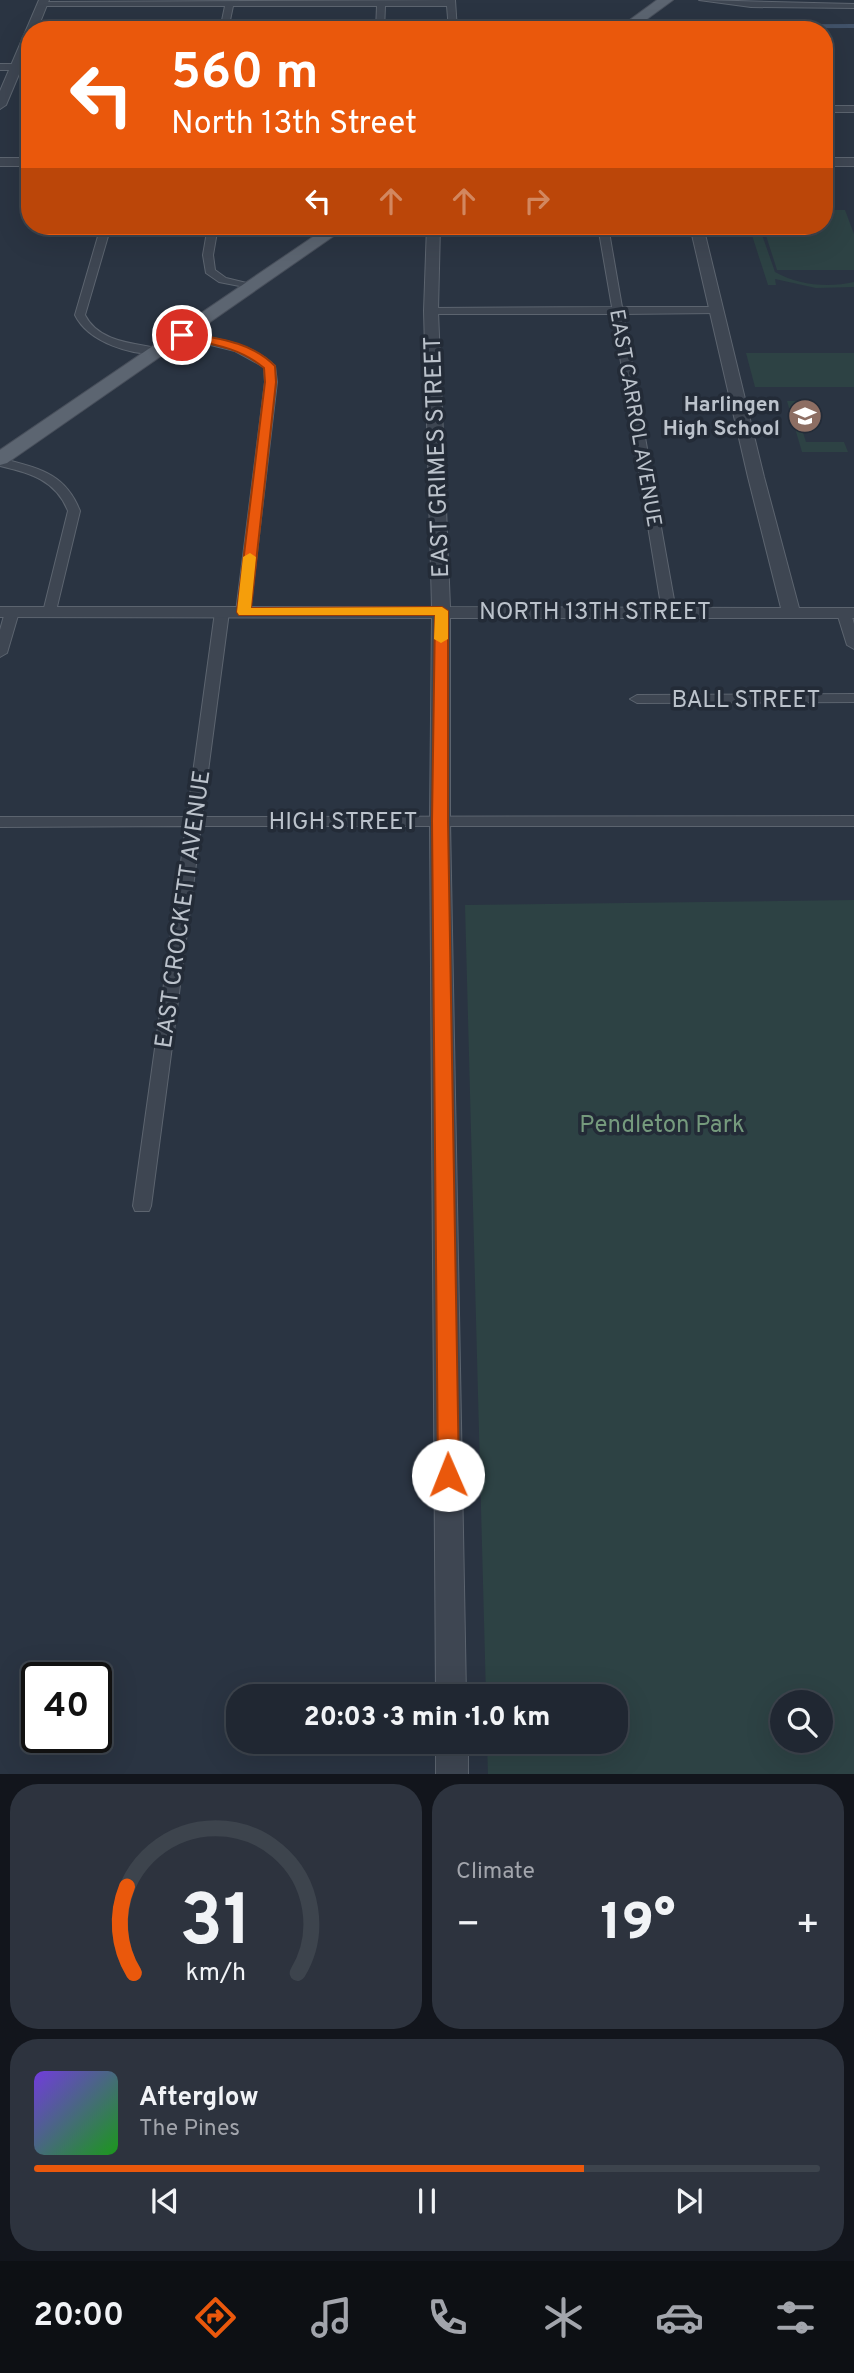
<!DOCTYPE html>
<meta charset="utf-8">
<style>
:root{--surface:#202732;--page:#2d333e;--text:#f1f3f6;--muted:#a2a5ac;--line:#3d444d;--accent:#ea580c}
body{margin:0;font-family:Overpass,sans-serif;background:var(--page);color:var(--text);height:100vh;display:flex;flex-direction:column;font-size:26px;white-space:nowrap}
*{box-sizing:border-box;margin:0}
p{font-size:23px;color:var(--muted)}
.icon{flex:none;width:38px;height:38px;fill:none;stroke:currentColor;stroke-width:2;stroke-linecap:round;stroke-linejoin:round}
.map{position:relative;height:1774px;overflow:hidden}
.drawer{display:flex;flex-direction:column;gap:10px;padding:10px;background:#12151c;flex:1}
.drawer>*{flex:none}
.hud{position:absolute;left:21px;top:21px;width:812px;height:214px;border-radius:28px;box-shadow:0 7px 28px #0002,0 0 0 2px var(--line);background:#ea580c;color:#fff;overflow:hidden}
.buttons{position:absolute;left:770px;top:1690px;display:grid;gap:14px}
.buttons a{display:grid;place-items:center;width:63px;height:63px;border-radius:50%;background:var(--surface);box-shadow:0 7px 28px #0002,0 0 0 2px var(--line);font-size:35px}
.speed{position:absolute;left:21px;top:1662px;display:flex;gap:14px;font-size:35px;font-weight:700;text-align:center}
.speed>*{display:grid;place-content:center;width:91px;height:91px;border-radius:50%;background:var(--surface);box-shadow:0 7px 28px #0002,0 0 0 2px var(--line);line-height:1}
.speed .limit{border:4px solid #111;border-radius:10px;background:#fff;color:#111}
.pin{position:absolute;display:grid;place-items:center;width:60px;height:60px;color:#fff;margin:-30px;border:4px solid #fff;border-radius:50%;box-shadow:0 2px 7px #0007}
.me{position:absolute;width:77px;margin:-38px;rotate:359deg;stroke-linejoin:round;filter:drop-shadow(0 0 5px #0008)}
.turn{display:flex;align-items:center;gap:24px;height:147px;padding:0 35px;font-size:32px}
.turn .icon{width:91px;height:91px;stroke-width:2.5}
.turn b{display:block;font-size:49px;line-height:60px}
.lanes{display:flex;align-items:center;height:66px;padding:0 35px;background:#0003;justify-content:center;gap:35px;direction:ltr}
.lanes .off{opacity:.35}
.big{font-size:52px;font-weight:800;line-height:1.1}
.drawer .card{flex:1;display:flex;flex-direction:column;justify-content:center;gap:10px;min-width:0;padding:0 24px;border-radius:28px;background:var(--page)}
.drawer .dial{align-items:center;gap:0}
.dial svg{height:182px;overflow:visible;fill:none;stroke:var(--line);stroke-width:7;stroke-linecap:round;text-anchor:middle}
.dial text{fill:var(--text);stroke:none}
.song{display:flex;align-items:center;gap:21px}
.cover{width:84px;height:84px;border-radius:10px;background:linear-gradient(135deg,hsl(260 70% 55%),hsl(120 70% 35%))}
.played{height:7px;border-radius:4px;background:linear-gradient(90deg,var(--accent) 70%,var(--line) 70%)}
.keys{display:flex;justify-content:space-around;direction:ltr}
.heat{display:flex;justify-content:space-between;align-items:center;font-size:38px;direction:ltr}
.drawer .tiles{flex:1;display:grid;gap:10px;grid-template-columns:1fr 1fr}
.card:last-child{grid-column:span 2}
.trip{position:absolute;left:226px;top:1684px;width:402px;height:70px;border-radius:28px;background:var(--surface);box-shadow:0 7px 28px #0002,0 0 0 2px var(--line);font-weight:800;line-height:70px;text-align:center}
.menu{display:flex;height:112px;justify-content:space-around;align-items:center;background:#0d1014;color:var(--muted)}
.menu .icon{width:49px;height:49px}
.menu .active{color:var(--accent)}
.menu b{font-size:32px;color:var(--text)}
.map>svg:first-child{display:block}
.green{fill:#2d4244;fill-rule:evenodd}
.lines{fill:none;stroke-linecap:round;stroke-linejoin:round}
.canal{fill:#415269;fill-rule:evenodd}
.minor-casing{stroke:#5c646f;stroke-width:2}
.tertiary-casing{stroke:#5c646f;stroke-width:2}
.primary-casing{stroke:#484f5b;stroke-width:2}
.minor{fill:#3e4652;fill-rule:evenodd}
.tertiary{fill:#3e4652;fill-rule:evenodd}
.primary{fill:#5c6571;fill-rule:evenodd}
.route{fill:#ea580c;stroke:#983908;stroke-width:2}
.slow{fill:#f59e0b}
.labels{text-anchor:middle;stroke-width:7;stroke-linejoin:round;paint-order:stroke}
.far-poi-label{font-size:21px;font-weight:bold;fill:#bbc2cb;stroke:#232b37;text-anchor:end}
.far-street-label{font-size:21px;fill:#bbc2cb;stroke:#232b37}
.street-label{font-size:24px;fill:#bbc2cb;stroke:#232b37}
.park-label{font-size:24px;fill:#759a7d;stroke:#232b37}
</style>
<div class="map">
<svg width="854" height="1775" viewBox="0 0 854 1775">
<rect width="100%" height="100%" fill="#2a3442"/>
<g class="green">
<polygon points="824,210 845,210 854,234 854,270 777,270 763,226 824,226"/>
<path d="M749 226H759L775 272C798 285 828 288 854 282V287L816 288 775 279 776 285H768Z"/>
<polygon points="746,353 854,353 854,387 755,387"/>
<polygon points="787,401 796,401 798,407 795,407 806,442 844,442 848,452 802,452"/>
<path d="M854 900V1774H488L487 1741H616V1696H486L465 905ZM782 1703H821V1741H782Z"/>
</g>
<g class="lines">
<polygon class="canal" points="666,21 699,25 854,24 854,28 699,29 663,25"/>
<g class="minor-casing">
<g id="minor">
<polygon points="447,0 455,0 457,30 449,30 447,6 385,6 384,30 376,30 377,6 233,6 228,30 220,30 225,6 43,6 39,4 43,2"/>
<polygon points="699,0 854,4 854,8 751,7"/>
<polygon points="0,64 16,64 20,67 16,70 0,70"/>
<rect x="824" y="106" width="30" height="6"/>
<path d="M101 226H111L85 315C99 343 135 343 162 349V353C133 357 88 342 75 315Z"/>
<polygon points="208,226 218,226 213,255 215,270 226,278 255,285 255,289 219,282 206,273 203,255"/>
<polygon points="598,226 608,226 622,307 717,307 722,310 717,313 623,314 676,611 669,615 662,611 613,314 431,314 426,311 431,308 612,307"/>
<path d="M182 332C213 338 251 342 275 366L277 382 250 612 243 616 236 612 265 382 264 367 235 351 178 337V333Z"/>
<path d="M0 458C37 468 65 472 80 511L55 615H45L43 612 68 511C56 480 30 473 0 466Z"/>
<polygon points="12,608 19,612 7,653 0,657 0,630 5,612"/>
<polygon points="222,608 229,612 202,817 854,816 854,826 201,826 151,1206 149,1211 135,1211 133,1206 186,826 0,827 0,817 187,817 215,612"/>
<polygon points="844,609 851,613 854,624 854,649 847,645 837,613"/>
<polygon points="854,694 854,702 637,703 630,699 637,695"/>
</g>
</g>
<g class="tertiary-casing">
<g id="tertiary">
<polygon points="39,0 49,0 37,30 30,30 30,48 6,105 0,109 0,91"/>
<rect x="0" y="158" width="30" height="8"/>
<rect x="824" y="158" width="30" height="8"/>
<polygon points="427,226 440,226 438,311 450,607 781,608 748,477 690,226 703,226 764,477 799,608 854,608 854,618 450,618 450,821 466,1696 436,1696 430,821 432,618 0,617 0,607 432,607 424,311"/>
<rect x="436" y="1741" width="32" height="34"/>
</g>
</g>
<g class="primary-casing">
<g id="primary">
<polygon points="657,0 673,0 632,30 616,30"/>
<polygon points="329,226 348,226 7,463 0,465 0,450"/>
</g>
</g>
<use href="#minor" class="minor"/>
<use href="#tertiary" class="tertiary"/>
<use href="#primary" class="primary"/>
</g>
<path class="route" d="M182 332C215 338 251 341 275 366L276 382 251 608 442 607 448 611V821L459 1475 456 1481 448 1484 441 1481 438 1475 432 821 435 615H239L237 612 265 382 264 368C238 346 209 344 178 337L177 335Z"/>
<polygon class="slow" points="250,553 256,557 251,608 442,607 448,611 448,639 441,643 434,639 435,615 239,615 237,612 243,557"/>
<defs>
<g id="school-disc" transform="scale(1.75)"><circle r="9.5" fill="#8d6e63" stroke="#232b37"/><path d="M0-5L7-2L0 1L-7-2ZM-4 1L0 2.5L4 1V4Q0 6-4 4Z" fill="#fff"/></g>
</defs>
<g fill-rule="evenodd">
<use href="#school-disc" x="805" y="416"/>
</g>
<g class="labels">
<g class="far-poi-label">
<text x="780" y="411">Harlingen<tspan x="780" dy="24">High School</tspan></text>
</g>
<g class="far-street-label">
<text transform="translate(636 418) rotate(80)" y="7">EAST CARROL AVENUE</text>
</g>
<g class="street-label">
<text transform="translate(436 457) rotate(-92)" y="8">EAST GRIMES STREET</text>
<text x="595" y="619">NORTH 13TH STREET</text>
<text x="746" y="707">BALL STREET</text>
<text x="343" y="829">HIGH STREET</text>
<text transform="translate(182 909) rotate(-82)" y="8">EAST CROCKETT AVENUE</text>
</g>
<g class="park-label">
<text x="662" y="1132">Pendleton Park</text>
</g>
</g>
</svg>
<div class="buttons">
<a><svg class="icon" aria-label="search" viewBox="0 0 24 24"><circle cx="10" cy="10" r="6"/><path d="M15 15l6 6"/></svg></a>
</div>
<div class="speed"><div class="limit">40</div></div>
<div class="pin" style="left:182px;top:335px;background:#d93025"><svg class="icon" aria-label="arrive" viewBox="0 0 24 24"><path d="M6 21V4h12l-3 4 3 4H6"/></svg></div>
<svg class="me" style="left:448px;top:1475px" viewBox="-20 -20 40 40"><circle r="19" fill="#fff"/><path d="M0-13L10 11 0 6-10 11z" fill="#ea580c"/></svg>
<div class="trip">20:03 · 3 min · 1.0 km</div>
<div class="hud">
<div class="turn"><svg class="icon" aria-label="left" viewBox="0 0 24 24"><path d="M17 20v-9H6M10 6l-5 5 5 5"/></svg><div><b>560 m</b>North 13th Street</div></div>
<div class="lanes"><svg class="icon" aria-label="left" viewBox="0 0 24 24"><path d="M17 20v-9H6M10 6l-5 5 5 5"/></svg><svg class="icon off" aria-label="ahead" viewBox="0 0 24 24"><path d="M12 20V5M6 11l6-6 6 6"/></svg><svg class="icon off" aria-label="ahead" viewBox="0 0 24 24"><path d="M12 20V5M6 11l6-6 6 6"/></svg><svg class="icon off" aria-label="right" viewBox="0 0 24 24"><path d="M7 20v-9h11M14 6l5 5-5 5"/></svg></div>
</div>
</div>
<section class="drawer">
<div class="tiles">
<div class="card dial"><svg viewBox="0 0 100 80">
<path d="M14 69A42 42 0 1 1 86 69"/>
<path d="M14 69A42 42 0 0 1 11 31" stroke="#ea580c"/>
<text x="50" y="56" font-size="32" font-weight="700">31</text>
<text x="50" y="72" font-size="11">km/h</text>
</svg></div>
<div class="card"><p>Climate</p>
<div class="heat"><a>−</a><b class="big">19°</b><a>+</a></div>
</div>
<div class="card">
<div class="song"><i class="cover"></i><div><b>Afterglow</b><p>The Pines</p></div></div>
<div class="played"></div>
<div class="keys"><svg class="icon" aria-label="previous" viewBox="0 0 24 24"><path d="M18 5L8 12l10 7zM5 5v14"/></svg><svg class="icon" aria-label="pause" viewBox="0 0 24 24"><path d="M8 5v14M16 5v14"/></svg><svg class="icon" aria-label="next" viewBox="0 0 24 24"><path d="M6 5l10 7-10 7zM19 5v14"/></svg></div>
</div>
</div>
</section>
<nav class="menu">
<b>20:00</b>
<svg class="icon active" aria-label="directions" viewBox="0 0 24 24"><path d="M12 3l9 9-9 9-9-9zM9 14v-3h6M13 9l2 2-2 2"/></svg>
<svg class="icon" aria-label="music" viewBox="0 0 24 24"><path d="M9 18V5l10-2v13"/><circle cx="6" cy="18" r="3"/><circle cx="16" cy="16" r="3"/></svg>
<svg class="icon" aria-label="phone" viewBox="0 0 24 24"><path d="M5 4h4l2 5-3 2q2 4 5 5l2-3 5 2v4C11 20 4 13 5 4z"/></svg>
<svg class="icon" aria-label="climate" viewBox="0 0 24 24"><path d="M12 3v18M4 7l16 10M4 17L20 7"/></svg>
<svg class="icon" aria-label="car" viewBox="0 0 24 24"><path d="M5 17H2v-5l4-1 3-4h7l3 4 3 1v5h-3M9 17h6M6 11h13"/><circle cx="7" cy="17" r="2"/><circle cx="17" cy="17" r="2"/></svg>
<svg class="icon" aria-label="filters" viewBox="0 0 24 24"><path d="M4 7h16M4 17h16"/><circle cx="9" cy="7" r="2"/><circle cx="15" cy="17" r="2"/></svg>
</nav>
